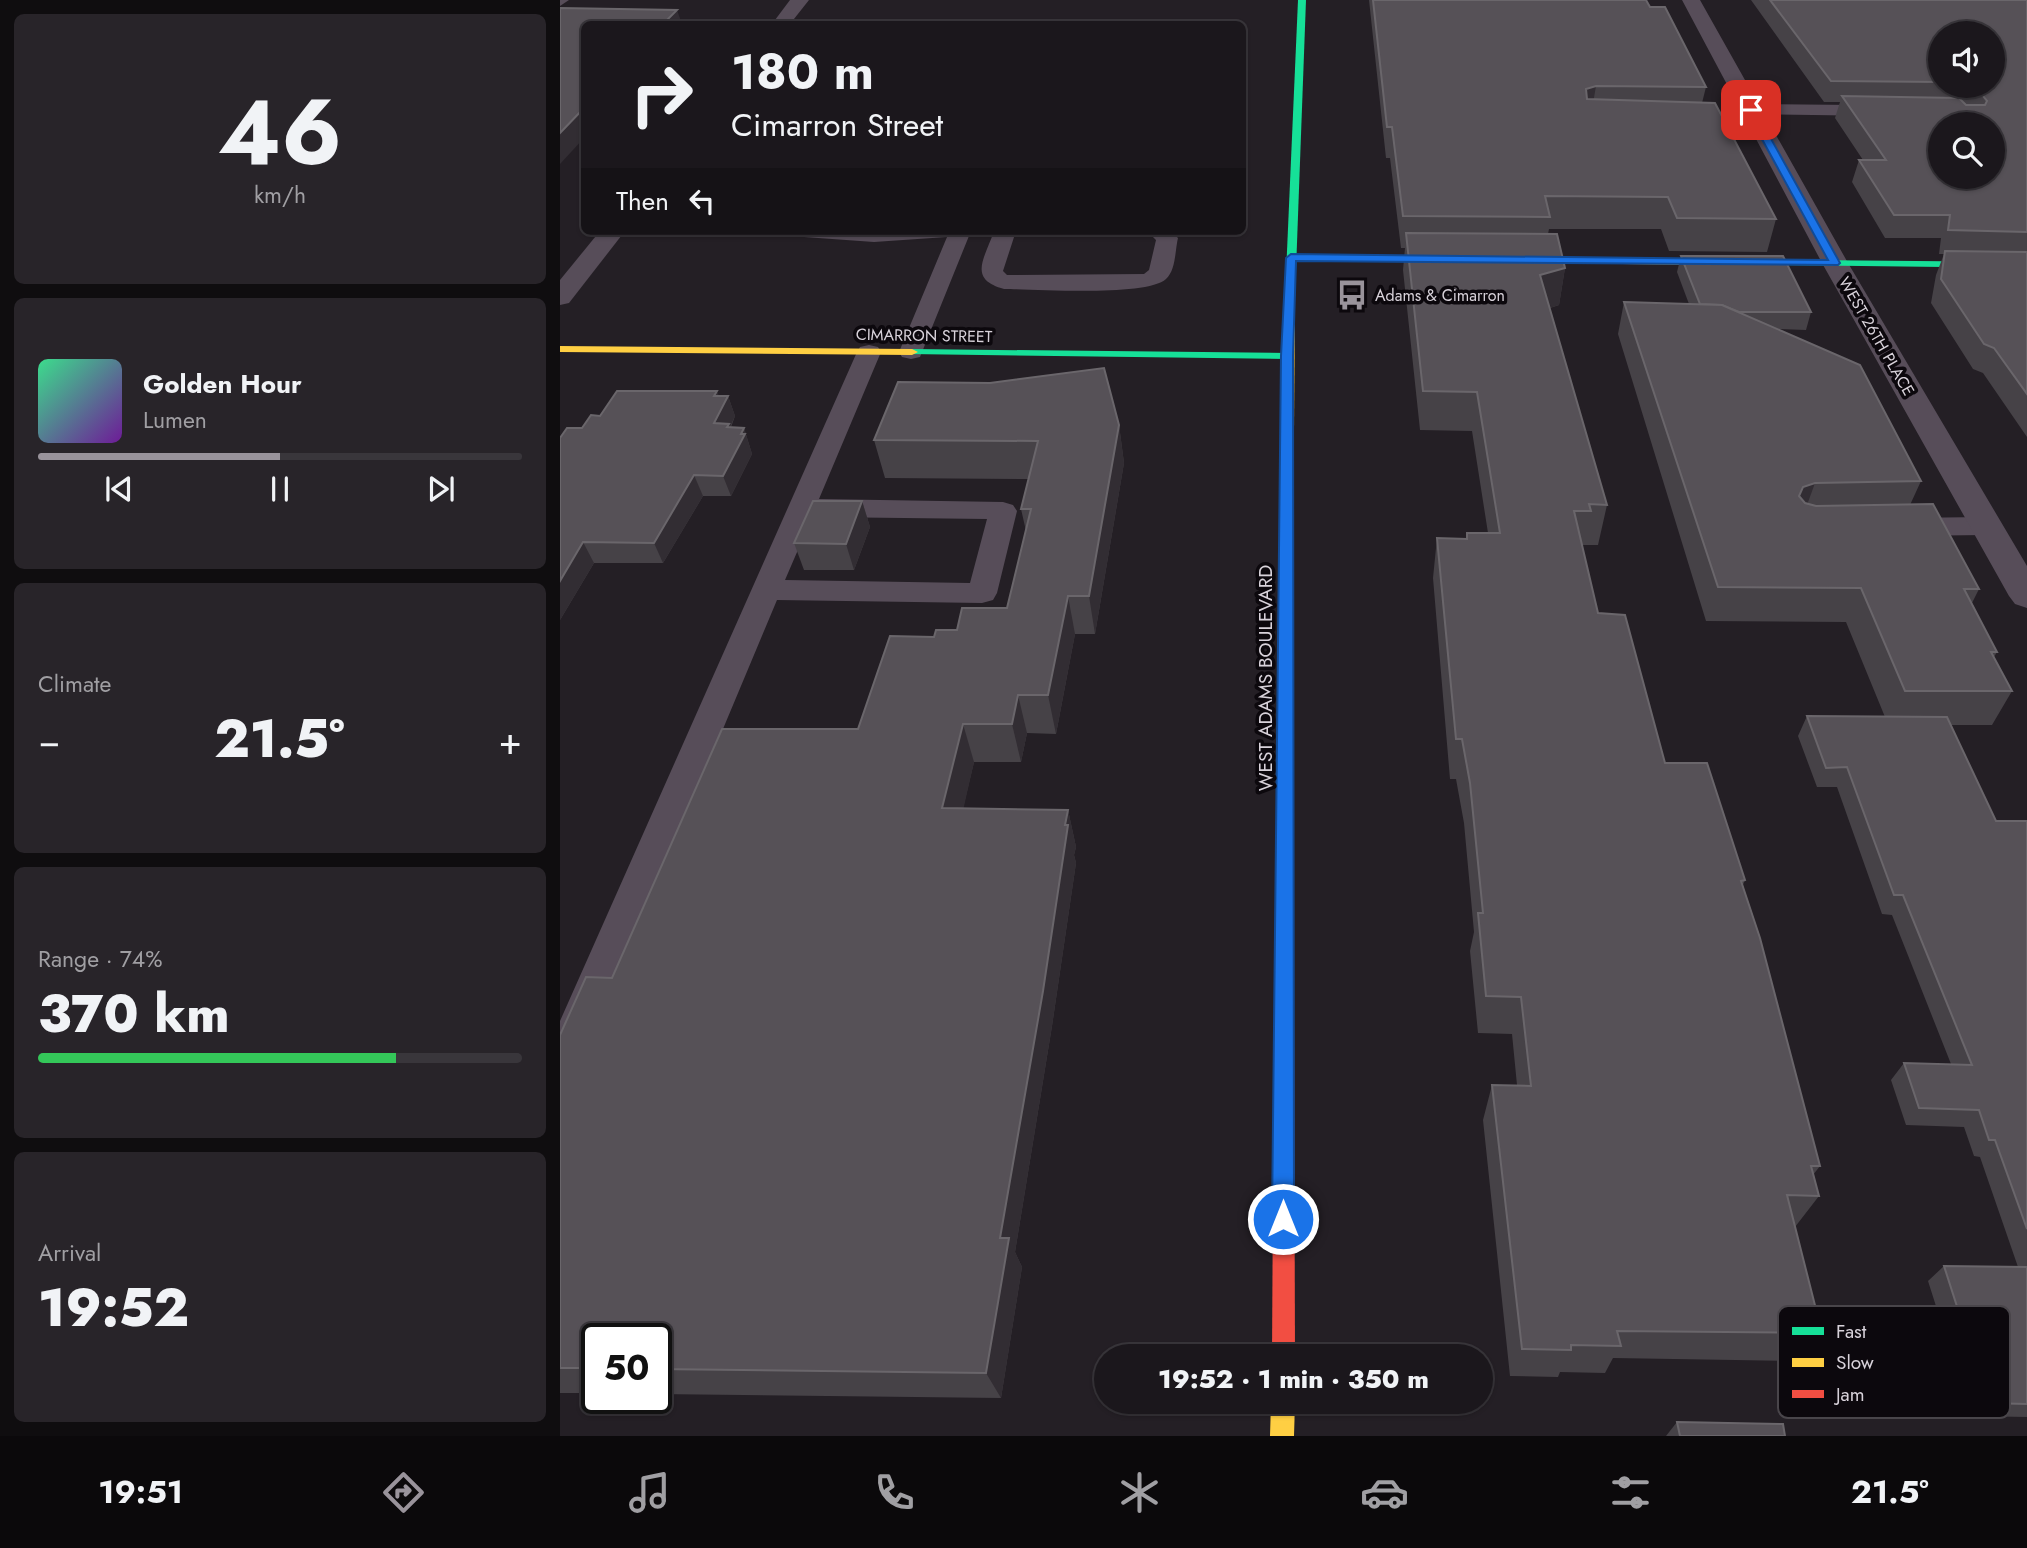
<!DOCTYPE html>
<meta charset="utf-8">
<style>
:root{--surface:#1b171c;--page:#282429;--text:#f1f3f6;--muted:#a09fa3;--line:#39363b;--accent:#99939b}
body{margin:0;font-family:Jost,sans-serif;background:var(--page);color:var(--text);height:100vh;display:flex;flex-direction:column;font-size:26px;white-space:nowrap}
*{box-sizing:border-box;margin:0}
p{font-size:23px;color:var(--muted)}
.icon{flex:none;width:38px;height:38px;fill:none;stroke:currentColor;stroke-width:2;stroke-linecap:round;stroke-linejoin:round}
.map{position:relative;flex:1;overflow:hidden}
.sheet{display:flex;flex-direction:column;gap:14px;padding:14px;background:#0f0d0f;width:560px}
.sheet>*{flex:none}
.top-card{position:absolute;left:21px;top:21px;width:665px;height:214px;border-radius:10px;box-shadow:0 2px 5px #0004,0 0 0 2px var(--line);background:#1b171c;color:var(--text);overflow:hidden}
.fabs{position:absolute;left:1368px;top:21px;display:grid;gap:14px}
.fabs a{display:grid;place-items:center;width:77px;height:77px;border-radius:50%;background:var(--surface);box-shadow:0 2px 5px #0004,0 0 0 2px var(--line);font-size:35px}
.speed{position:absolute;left:21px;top:1323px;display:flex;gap:14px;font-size:35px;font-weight:700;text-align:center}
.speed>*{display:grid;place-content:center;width:91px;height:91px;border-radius:50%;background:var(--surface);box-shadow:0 2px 5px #0004,0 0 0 2px var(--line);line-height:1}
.speed .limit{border:4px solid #111;border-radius:10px;background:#fff;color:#111}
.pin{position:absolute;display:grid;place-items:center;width:60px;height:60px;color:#fff;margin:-30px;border-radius:14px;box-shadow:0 4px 10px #0006}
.me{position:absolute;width:77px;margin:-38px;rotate:0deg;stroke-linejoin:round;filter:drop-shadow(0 0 5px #0008)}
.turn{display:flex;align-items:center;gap:24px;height:147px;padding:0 35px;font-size:32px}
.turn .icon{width:91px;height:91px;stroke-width:2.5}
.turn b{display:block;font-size:49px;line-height:60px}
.then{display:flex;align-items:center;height:66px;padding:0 35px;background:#0003;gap:14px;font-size:26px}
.big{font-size:52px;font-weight:800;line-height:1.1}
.sheet .card{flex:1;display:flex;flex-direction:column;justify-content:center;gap:10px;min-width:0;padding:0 24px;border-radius:10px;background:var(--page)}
.sheet .dial{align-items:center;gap:0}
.dial b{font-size:91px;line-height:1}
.song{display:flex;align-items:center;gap:21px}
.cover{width:84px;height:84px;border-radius:10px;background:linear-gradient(135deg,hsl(150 70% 55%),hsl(280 70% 35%))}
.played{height:7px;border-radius:4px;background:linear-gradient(90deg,var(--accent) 50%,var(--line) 50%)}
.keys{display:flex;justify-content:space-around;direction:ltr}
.heat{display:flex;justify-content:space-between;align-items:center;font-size:38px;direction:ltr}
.charge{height:10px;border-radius:5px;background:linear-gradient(90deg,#34c759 74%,var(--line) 0)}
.trip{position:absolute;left:534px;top:1344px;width:399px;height:70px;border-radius:35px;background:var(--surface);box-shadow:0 2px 5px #0004,0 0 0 2px var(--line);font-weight:800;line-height:70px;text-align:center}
.menu{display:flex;height:112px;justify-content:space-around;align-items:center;background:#0b090b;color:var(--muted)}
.menu .icon{width:49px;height:49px}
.menu .selected{color:var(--accent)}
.menu b{font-size:32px;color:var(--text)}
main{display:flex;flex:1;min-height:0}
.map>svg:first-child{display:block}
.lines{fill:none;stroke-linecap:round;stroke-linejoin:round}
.lane{fill:#574d59;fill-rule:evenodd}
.street{fill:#574d59;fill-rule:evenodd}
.fast{fill:#16e098;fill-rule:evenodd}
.slow{fill:#ffcf43;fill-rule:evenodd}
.jam{fill:#f24e42;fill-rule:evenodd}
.wall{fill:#464247;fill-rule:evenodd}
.shaded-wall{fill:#322d33}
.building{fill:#565157;stroke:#6a666b;stroke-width:2;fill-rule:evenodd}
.route{fill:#1a73e8;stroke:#114b97;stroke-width:2}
.labels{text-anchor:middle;stroke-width:7;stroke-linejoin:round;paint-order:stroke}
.far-poi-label{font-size:16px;fill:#d8d2da;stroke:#0c080d;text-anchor:start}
.far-street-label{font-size:16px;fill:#d8d2da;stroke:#0c080d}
.street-label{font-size:19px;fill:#d8d2da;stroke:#0c080d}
.key{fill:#0c080d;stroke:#49454a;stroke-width:2}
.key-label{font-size:19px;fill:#d8d2da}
</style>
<main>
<section class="sheet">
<div class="card dial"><b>46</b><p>km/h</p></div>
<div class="card">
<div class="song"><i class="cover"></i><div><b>Golden Hour</b><p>Lumen</p></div></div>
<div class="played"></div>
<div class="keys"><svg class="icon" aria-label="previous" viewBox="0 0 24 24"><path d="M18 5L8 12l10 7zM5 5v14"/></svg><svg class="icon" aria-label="pause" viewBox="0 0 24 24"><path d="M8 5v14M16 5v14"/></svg><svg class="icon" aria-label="next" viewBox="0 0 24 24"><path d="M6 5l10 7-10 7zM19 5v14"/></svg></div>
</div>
<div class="card"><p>Climate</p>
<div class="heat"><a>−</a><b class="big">21.5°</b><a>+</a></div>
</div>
<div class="card"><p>Range · 74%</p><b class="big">370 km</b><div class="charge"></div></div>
<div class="card"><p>Arrival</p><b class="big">19:52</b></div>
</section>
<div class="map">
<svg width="1467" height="1436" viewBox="0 0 1467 1436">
<rect width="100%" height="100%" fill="#241f25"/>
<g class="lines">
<g class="lane">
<polygon points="0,0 9,0 0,6"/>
<polygon points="1191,104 1397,106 1404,108 1417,124 1398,124 1392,117 1185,114 1182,110"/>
<polygon points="233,231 411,231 360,357 351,359 342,357 339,352 387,237 314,242 244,237 236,236"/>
<path d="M434 231H456L443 271 447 275 584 274 589 270 596 240 587 231H611L618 238C615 250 616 270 606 279 587 297 475 289 444 289 407 279 425 258 434 231Z"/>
<path d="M309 345 318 347 321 352 259 499 443 502 453 505 457 511 437 593 433 600 422 603 217 600 21 1068 15 1082 0 1087V1021L297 352 300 347ZM253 515 259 517 427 519 410 583 225 580Z"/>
<polygon points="1426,517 1436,520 1440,526 1436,532 1426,535 1341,536 1331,533 1327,527 1331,521 1341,518"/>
</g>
<g class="street">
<polygon points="230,0 249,0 230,24 212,24"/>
<polygon points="1122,0 1140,0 1288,263 1467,566 1467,608 1455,604 1449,596 1262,263"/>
<polygon points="40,231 65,231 9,303 0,305 0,280"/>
</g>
<g class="fast">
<polygon points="738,0 746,0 735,297 730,300 725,297"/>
<polygon points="1141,259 1467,262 1467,268 1137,264 1137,260"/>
<polygon points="352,349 727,353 733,356 727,359 348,354 348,350"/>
<polygon points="726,557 733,562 734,1016 731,1022 724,1025 717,1022 714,1016 719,562"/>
</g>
<g class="slow">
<polygon points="731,255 1141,259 1146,262 1141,265 727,260 727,256"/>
<polygon points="730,294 735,297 733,562 726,567 719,562 725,297"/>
<polygon points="0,346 352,349 358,352 352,355 0,352"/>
<polygon points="711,1402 735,1402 734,1436 710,1436"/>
</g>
<polygon class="jam" points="724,1007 731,1010 734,1016 735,1356 712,1356 714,1016 717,1010"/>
</g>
<g class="wall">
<polygon points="809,0 1086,0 1090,7 1146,87 1142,103 1216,219 1207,252 1109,251 1101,229 989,229 988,234 1005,268 999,305 990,308 1047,505 1038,545 1023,545 1023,549 1038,613 1105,763 1185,880 1183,885 1260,1166 1253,1175 1259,1196 1235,1227 1262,1333 1236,1361 1053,1358 1045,1373 1000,1372 998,1377 950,1376 923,1120 932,1085 957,1085 952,1034 918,1033 910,951 914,932 904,823 896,779 890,779 873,578 877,538 906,539 907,533 928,533 912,431 860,430 843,270 845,248 841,248 830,158 826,158"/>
<path d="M1191 0H1467V437L1423 373 1413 369 1371 303 1376 275 1384 254H1379L1381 238H1325L1292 182 1299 160H1303L1275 118 1280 102H1264ZM1381 33 1433 86H1381Z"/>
<polygon points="1121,256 1251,312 1246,330 1219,329 1361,481 1350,505 1419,589 1412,603 1437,652 1434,657 1452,691 1432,725 1391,725 1436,821 1467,821 1467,1417 1411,1416 1368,1281 1384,1266 1458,1267 1420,1157 1414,1156 1404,1127 1346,1125 1331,1080 1344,1063 1391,1064 1332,915 1322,914 1277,787 1257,787 1238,736 1247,716 1325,717 1286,622 1146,621 1058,334 1064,302 1129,304 1117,272"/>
<polygon points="159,396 168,396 175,416 171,427 184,428 192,454 171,496 143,496 103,563 34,563 0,620 22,428 40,416"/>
<polygon points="559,425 564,463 535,634 515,634 496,734 467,733 461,762 414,762 403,808 508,810 516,847 514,855 516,863 492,1026 455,1252 462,1267 441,1398 96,1394 96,1339 37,1339 37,1393 0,1393 0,1035 52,978 298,729 374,637 397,630 447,608 466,531 461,509 469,479 325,478 314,440"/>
<polygon points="302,501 310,527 294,570 244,570 234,543"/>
<polygon points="1117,1422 1225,1436 1106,1436"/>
</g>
<g class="shaded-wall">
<polygon points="117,10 122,24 103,24"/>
<polygon points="1036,86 1031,115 1022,119 1026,89"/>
<polygon points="24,108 24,138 0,164 0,133"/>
<polygon points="1005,268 999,305 974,313 980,275"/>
<polygon points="157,391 163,406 168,396 175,416 170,427 177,443 154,423 154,396"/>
<polygon points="559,425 564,463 535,634 529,596"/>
<polygon points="184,428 192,454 171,496 163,476"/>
<polygon points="134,475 143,496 103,563 94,543"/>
<polygon points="1255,483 1243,516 1239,496 1243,487"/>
<polygon points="302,501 310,527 294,570 286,544"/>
<polygon points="23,542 34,563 0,620 0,581"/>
<polygon points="508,596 515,634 496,734 488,695"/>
<polygon points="458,695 467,733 461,762 452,724"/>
<polygon points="403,724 414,762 395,846 382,808"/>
<polygon points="508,810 516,847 514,855 516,863 492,1026 455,1252 462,1267 441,1398 426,1373 440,1238"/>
</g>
<g class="building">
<polygon points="813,0 1086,0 1090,7 1105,7 1146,87 1036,86 1026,89 1027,99 1155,103 1216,219 1117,218 1108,197 985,196 990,217 843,216 832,127 827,127"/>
<path d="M1210 0H1467V232L1388 230 1390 215H1334L1299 160H1326L1282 96 1399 98 1406 105H1425L1427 101 1415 86H1433V33H1381V82L1271 81ZM1381 124H1433V177H1381Z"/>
<polygon points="0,8 117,10 103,24 24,24 24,108 0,133"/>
<polygon points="846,233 997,234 1005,268 980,275 1047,505 1029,504 1031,511 1014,511 1038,613 1065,615 1105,763 1147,763 1185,880 1181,881 1200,938 1260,1166 1251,1166 1259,1196 1227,1195 1262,1333 1057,1331 1061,1346 1011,1345 1011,1350 962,1349 932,1085 971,1086 961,997 926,996 918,913 923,913 910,783 902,739 896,739 877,538 907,539 907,533 940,533 917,392 863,391"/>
<polygon points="1385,251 1467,252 1467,394 1434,348 1424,344 1381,279"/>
<polygon points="1121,256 1223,256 1251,312 1179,312 1162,305 1140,304"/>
<polygon points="1064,302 1162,305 1300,365 1361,481 1255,483 1243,487 1239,496 1245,503 1256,506 1373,504 1419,589 1404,589 1437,652 1431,652 1452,691 1345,691 1301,588 1158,587"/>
<polygon points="544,368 559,425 529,596 508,596 488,695 458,695 452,724 403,724 382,808 508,810 505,825 508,825 483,991 440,1238 449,1238 426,1373 96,1369 96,1339 37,1339 37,1368 0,1368 0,1035 26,977 52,978 162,729 298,729 330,636 374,637 376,630 397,630 402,608 447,608 471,509 461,509 478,441 314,440 338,382 430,383"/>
<polygon points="57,391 157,391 154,396 168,396 154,423 169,424 167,427 184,428 181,434 185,434 163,476 134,475 94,543 23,542 0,581 0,438 7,428 22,428 31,415 40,416"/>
<polygon points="253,501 302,501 286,544 234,543"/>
<polygon points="1247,716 1387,717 1436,821 1467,821 1467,1229 1435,1140 1429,1140 1419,1110 1359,1108 1344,1063 1412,1065 1343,895 1334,895 1287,767 1266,768"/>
<polygon points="1384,1266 1467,1267 1467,1404 1428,1403"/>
<polygon points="1117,1422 1223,1424 1225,1436 1120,1436"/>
</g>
<polygon class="route" points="1191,107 1195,110 1280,263 1278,265 736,261 733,356 734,1219 731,1226 723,1229 716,1226 712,1219 721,356 726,258 731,254 1268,260 1186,110"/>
<defs>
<g id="bus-bare" transform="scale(2.415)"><path d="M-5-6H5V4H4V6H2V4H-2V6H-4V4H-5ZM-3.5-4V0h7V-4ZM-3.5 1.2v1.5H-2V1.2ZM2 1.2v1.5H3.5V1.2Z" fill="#99939b" stroke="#0c080d" stroke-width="2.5" paint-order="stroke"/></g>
</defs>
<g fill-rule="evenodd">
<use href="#bus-bare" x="792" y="295"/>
</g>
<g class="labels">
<g class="far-poi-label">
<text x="815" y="301">Adams &amp; Cimarron</text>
</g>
<g class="far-street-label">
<text transform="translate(364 335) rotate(1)" y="6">CIMARRON STREET</text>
<text transform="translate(1317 336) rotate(60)" y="6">WEST 26TH PLACE</text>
</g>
<g class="street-label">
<text transform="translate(705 678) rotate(-90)" y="7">WEST ADAMS BOULEVARD</text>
</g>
</g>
<rect x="1218" y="1306" width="232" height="112" rx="10" class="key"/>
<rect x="1232" y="1327" width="32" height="8" fill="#16e098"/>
<rect x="1232" y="1358" width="32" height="9" fill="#ffcf43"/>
<rect x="1232" y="1390" width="32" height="8" fill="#f24e42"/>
<g class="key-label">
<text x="1276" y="1338">Fast</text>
<text x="1276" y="1369">Slow</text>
<text x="1276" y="1401">Jam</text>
</g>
</svg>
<div class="fabs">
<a><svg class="icon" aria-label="sound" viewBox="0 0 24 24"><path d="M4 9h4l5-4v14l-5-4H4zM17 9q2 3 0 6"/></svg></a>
<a><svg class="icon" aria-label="search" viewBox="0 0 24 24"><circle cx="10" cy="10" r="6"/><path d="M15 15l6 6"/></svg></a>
</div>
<div class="speed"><div class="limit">50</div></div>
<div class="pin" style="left:1191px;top:110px;background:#d93025"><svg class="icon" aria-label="arrive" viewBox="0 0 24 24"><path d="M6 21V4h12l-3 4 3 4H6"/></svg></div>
<svg class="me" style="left:723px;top:1219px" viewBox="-20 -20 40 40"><circle r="17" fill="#1a73e8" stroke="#fff" stroke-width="3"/><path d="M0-11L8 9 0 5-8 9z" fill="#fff"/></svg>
<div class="trip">19:52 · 1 min · 350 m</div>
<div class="top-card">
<div class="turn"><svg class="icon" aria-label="right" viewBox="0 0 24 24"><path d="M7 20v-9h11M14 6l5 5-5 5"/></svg><div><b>180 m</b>Cimarron Street</div></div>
<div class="then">Then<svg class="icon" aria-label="left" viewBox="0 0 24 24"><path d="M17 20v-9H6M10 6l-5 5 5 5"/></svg></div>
</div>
</div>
</main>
<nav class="menu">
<b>19:51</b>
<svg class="icon selected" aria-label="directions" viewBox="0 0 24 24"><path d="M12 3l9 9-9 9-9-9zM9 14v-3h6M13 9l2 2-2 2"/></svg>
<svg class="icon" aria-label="music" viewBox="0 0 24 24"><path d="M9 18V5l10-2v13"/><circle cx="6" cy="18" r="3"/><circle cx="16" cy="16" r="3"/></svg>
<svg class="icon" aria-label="phone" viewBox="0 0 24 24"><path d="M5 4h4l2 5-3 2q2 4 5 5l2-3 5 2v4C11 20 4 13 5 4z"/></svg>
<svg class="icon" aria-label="climate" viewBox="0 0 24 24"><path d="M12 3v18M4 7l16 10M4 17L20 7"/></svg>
<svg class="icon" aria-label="car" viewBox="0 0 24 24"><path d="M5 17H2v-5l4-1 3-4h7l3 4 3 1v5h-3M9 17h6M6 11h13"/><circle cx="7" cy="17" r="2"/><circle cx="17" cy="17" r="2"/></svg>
<svg class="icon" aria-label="filters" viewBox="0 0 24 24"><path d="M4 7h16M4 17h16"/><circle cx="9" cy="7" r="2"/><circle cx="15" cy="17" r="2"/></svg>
<b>21.5°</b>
</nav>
